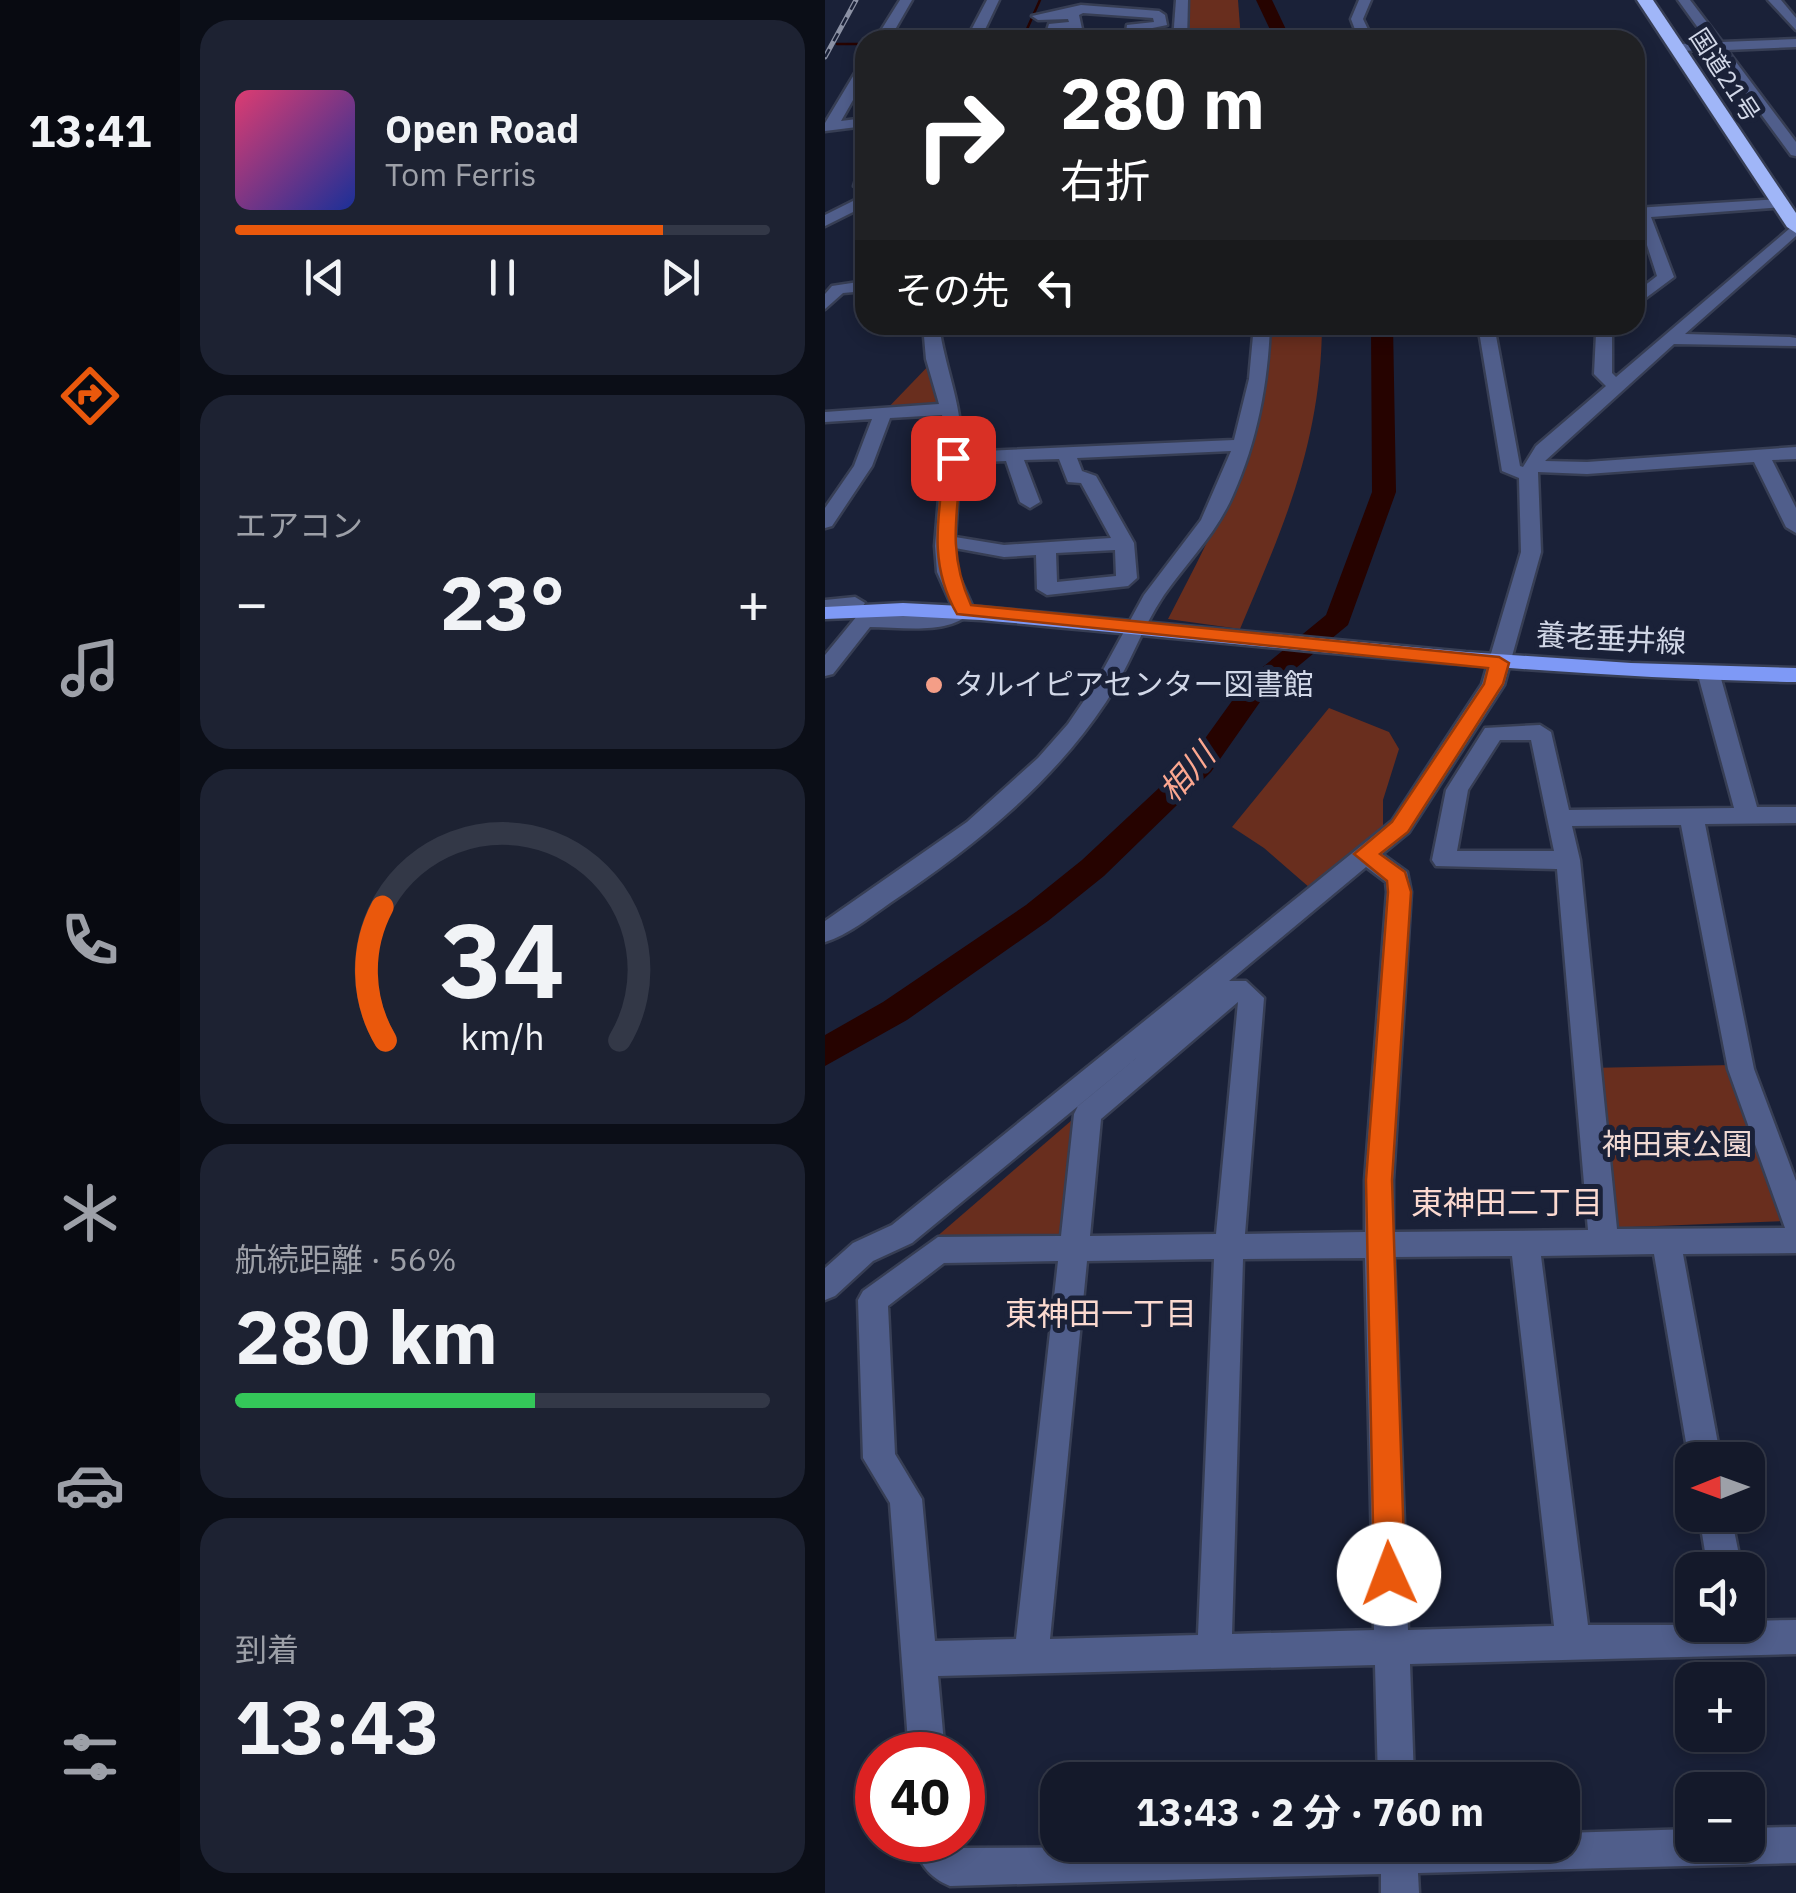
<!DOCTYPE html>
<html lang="ja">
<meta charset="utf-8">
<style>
:root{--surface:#14192a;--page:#1d2232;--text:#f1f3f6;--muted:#9da0a8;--line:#333847;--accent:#ea580c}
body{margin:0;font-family:"IBM Plex Sans","Noto Sans JP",sans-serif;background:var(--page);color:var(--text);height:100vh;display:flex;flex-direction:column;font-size:38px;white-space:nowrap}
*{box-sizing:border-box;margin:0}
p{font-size:32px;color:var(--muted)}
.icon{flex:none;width:55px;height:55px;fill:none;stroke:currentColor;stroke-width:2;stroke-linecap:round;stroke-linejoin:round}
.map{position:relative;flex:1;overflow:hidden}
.details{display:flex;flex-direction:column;gap:20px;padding:20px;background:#0b0e17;width:645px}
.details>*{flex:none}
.top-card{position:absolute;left:30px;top:30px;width:790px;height:305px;border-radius:30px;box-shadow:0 5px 15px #0003,0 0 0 2px var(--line);background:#202124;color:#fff;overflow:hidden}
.needle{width:65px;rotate:269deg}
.fabs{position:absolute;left:850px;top:1442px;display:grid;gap:20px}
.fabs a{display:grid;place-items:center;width:90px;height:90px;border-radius:20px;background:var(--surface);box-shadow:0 5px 15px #0003,0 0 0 2px var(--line);font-size:50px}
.speed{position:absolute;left:30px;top:1732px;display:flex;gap:20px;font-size:50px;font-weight:700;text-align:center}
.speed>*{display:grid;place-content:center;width:130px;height:130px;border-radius:50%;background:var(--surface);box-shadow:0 5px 15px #0003,0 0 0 2px var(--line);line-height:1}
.speed .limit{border:15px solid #d22;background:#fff;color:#111}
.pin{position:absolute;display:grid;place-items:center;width:85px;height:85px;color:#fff;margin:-42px;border-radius:20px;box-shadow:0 5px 15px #0006}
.me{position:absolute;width:110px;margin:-55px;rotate:358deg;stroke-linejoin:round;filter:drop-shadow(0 0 8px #0008)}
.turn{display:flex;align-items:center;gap:35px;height:210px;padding:0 40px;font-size:45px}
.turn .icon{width:130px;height:130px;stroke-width:2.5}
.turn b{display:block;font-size:70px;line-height:85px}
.then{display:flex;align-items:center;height:95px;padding:0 40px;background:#0003;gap:20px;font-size:38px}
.big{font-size:75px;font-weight:700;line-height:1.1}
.details .card{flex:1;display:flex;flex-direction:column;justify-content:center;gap:15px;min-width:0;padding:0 35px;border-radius:30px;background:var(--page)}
.details .dial{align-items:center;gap:0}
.dial svg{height:260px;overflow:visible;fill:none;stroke:var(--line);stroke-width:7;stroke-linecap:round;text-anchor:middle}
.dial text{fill:var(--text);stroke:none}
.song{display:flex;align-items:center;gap:30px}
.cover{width:120px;height:120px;border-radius:15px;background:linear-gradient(135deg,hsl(340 70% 55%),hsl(230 70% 35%))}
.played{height:10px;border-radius:5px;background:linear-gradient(90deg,var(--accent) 80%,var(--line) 80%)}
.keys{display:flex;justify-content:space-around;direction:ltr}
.heat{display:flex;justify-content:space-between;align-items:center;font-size:55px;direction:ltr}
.charge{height:15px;border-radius:8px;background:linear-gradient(90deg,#34c759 56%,var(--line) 0)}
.trip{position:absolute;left:215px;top:1762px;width:540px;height:100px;border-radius:30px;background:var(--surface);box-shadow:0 5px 15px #0003,0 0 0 2px var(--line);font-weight:700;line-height:100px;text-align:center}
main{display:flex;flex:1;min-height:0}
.tab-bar{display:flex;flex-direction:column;width:180px;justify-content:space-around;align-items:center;background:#080a11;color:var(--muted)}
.tab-bar .icon{width:70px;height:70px}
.tab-bar .selected{color:var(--accent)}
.tab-bar b{font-size:45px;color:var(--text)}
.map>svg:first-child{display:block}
.green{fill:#692e1e}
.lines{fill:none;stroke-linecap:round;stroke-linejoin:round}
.stream{stroke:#260300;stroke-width:2.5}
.river{fill:#260300;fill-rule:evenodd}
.minor-casing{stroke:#373e54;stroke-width:5}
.major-casing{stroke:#373e54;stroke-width:5}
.highway-casing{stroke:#373e54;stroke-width:5}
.minor{fill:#505e8b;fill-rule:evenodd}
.major{fill:#7e99f6;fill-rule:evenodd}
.highway{fill:#a0b6f8;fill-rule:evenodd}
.rail-casing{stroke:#8b91a4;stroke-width:5}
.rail{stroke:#1a2138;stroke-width:2.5;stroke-dasharray:9;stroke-linecap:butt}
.route{fill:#ea580c;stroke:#983908;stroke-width:2.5}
.poi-dot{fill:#f49e87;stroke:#1a2138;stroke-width:4}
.labels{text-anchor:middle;stroke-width:10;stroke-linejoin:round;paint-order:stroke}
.far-street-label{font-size:25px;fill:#d1d7e7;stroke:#1a2138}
.street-label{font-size:30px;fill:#d1d7e7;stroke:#1a2138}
.poi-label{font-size:30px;fill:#d1d7e7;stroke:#1a2138;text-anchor:start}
.park-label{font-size:30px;fill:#f0d9d3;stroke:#1a2138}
.water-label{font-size:32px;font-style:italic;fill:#fca790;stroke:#1a2138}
.neighbourhood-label{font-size:32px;fill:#fbd9d0;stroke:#1a2138}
</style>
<main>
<nav class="tab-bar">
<b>13:41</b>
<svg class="icon selected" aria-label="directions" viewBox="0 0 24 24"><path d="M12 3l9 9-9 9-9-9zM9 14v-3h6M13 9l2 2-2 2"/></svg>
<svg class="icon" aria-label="music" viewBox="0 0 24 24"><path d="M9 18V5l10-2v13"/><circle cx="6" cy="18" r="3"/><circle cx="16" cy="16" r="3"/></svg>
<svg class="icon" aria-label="phone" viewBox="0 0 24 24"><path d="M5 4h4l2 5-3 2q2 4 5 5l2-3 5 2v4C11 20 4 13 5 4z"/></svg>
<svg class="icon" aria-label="climate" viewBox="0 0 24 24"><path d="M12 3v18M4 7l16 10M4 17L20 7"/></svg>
<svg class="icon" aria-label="car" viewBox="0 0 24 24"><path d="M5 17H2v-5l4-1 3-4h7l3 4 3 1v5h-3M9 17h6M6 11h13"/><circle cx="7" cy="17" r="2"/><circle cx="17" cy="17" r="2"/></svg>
<svg class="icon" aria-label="filters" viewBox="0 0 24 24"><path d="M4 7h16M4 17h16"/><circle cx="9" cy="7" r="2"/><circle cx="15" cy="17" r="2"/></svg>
</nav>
<section class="details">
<div class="card">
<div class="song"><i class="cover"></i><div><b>Open Road</b><p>Tom Ferris</p></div></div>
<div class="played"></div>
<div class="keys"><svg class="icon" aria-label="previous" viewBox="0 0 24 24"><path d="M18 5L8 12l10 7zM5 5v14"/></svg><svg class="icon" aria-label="pause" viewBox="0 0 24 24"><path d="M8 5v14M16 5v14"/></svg><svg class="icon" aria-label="next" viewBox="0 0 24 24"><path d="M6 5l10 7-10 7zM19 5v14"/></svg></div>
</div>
<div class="card"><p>エアコン</p>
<div class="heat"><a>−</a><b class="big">23°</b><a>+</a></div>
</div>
<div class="card dial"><svg viewBox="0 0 100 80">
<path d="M14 69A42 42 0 1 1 86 69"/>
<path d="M14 69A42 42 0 0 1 13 28" stroke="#ea580c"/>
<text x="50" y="56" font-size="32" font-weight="700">34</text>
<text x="50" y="72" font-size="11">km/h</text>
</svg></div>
<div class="card"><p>航続距離 · 56%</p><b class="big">280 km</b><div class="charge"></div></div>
<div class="card"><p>到着</p><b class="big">13:43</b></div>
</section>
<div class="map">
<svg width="971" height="1893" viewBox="0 0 971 1893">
<rect width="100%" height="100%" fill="#1a2138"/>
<g class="green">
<polygon points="365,0 413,0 416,40 363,40"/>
<path d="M447 325H497C496 442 460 523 415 629L343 619C391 526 442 432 447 325Z"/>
<polygon points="110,359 127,409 58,413"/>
<polygon points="504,708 564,732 574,749 558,800 558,829 485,888 439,848 407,827"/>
<polygon points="907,1065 962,1221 778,1228 763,1068"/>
<polygon points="261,1108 245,1238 109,1239"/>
</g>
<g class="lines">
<g class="stream">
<polyline points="179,40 198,38 215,0"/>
<polyline points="12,44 40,44"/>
</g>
<g class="river">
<polygon points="431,0 447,0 466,40 450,40"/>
<polygon points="546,325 568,325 571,492 523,625 442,692 386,772 279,876 223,921 82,1020 0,1066 0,1035 58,1002 201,905 257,860 366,758 422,680 501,615 547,492"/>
</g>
<g class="minor-casing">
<g id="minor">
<polygon points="75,0 87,0 64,40 50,40"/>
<polygon points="162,0 174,0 155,40 141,40"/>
<polygon points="351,0 363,0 362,40 348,40"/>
<polygon points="534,0 546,0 538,19 548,40 534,40 526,19"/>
<polygon points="853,0 865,0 897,42 971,39 971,47 902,50 971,142 971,156 966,155 889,50 848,51 848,45 853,44 884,43"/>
<polygon points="943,0 956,0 971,18 971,30"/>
<polygon points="256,5 334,11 340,15 342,25 313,31 314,40 300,40 302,25 329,22 328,18 258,13 254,15 257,29 235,31 233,40 219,40 224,24 244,22 243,19 213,20 207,16"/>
<polygon points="40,64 40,79 16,121 40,118 40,126 0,131 0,123 33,68"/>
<polygon points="40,169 40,188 29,186 33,173"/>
<polygon points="40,195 40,206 0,226 0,215"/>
<polygon points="955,199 963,204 960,207 826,217 849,277 810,306 810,293 832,276 810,208"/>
<path d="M971 223V236L860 334 965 337 971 338V346L849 344 720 461 762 462 971 447V459L947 460 971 508V533L961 527 929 462 762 474 713 472 716 552 679 685 584 832 557 854 582 872 586 892 568 1180V1232L763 1230 732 869 611 866 607 860 621 790 660 728 715 725 726 732 744 810 909 808 873 675 884 668 895 675 932 807H971V823L880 824 929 1069 971 1181V1253L858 1254 896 1460H868V1468L864 1460 829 1254 716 1256 763 1625H922V1621L971 1620V1654L585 1664 589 1780H553L550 1665 113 1676 120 1755H84L65 1503 38 1458 33 1300 38 1291 113 1237 236 1236 249 1114 253 1106 326 1046 87 1243 48 1261 10 1296 0 1300V1268L28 1243 67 1225 567 821 657 684 696 552 694 478 677 471 653 325H669L695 466 698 467 711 446 781 386 769 374 771 334 775 325H791L787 334V373L791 377ZM675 740H706L729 851H632L643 790ZM856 825 903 1069 960 1228 792 1229 755 860 747 826ZM541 867 561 882 562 892 540 1180V1232L420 1234 439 998 421 981H404ZM413 1002 391 1234 265 1236 276 1119ZM687 1256 729 1626 583 1630 569 1257ZM540 1258 549 1630 407 1634 418 1259ZM389 1259 373 1635 225 1639 262 1261ZM233 1261 191 1639 110 1641 97 1499 70 1454 63 1306 119 1263Z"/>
<polygon points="40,281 40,291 18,293 0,309 0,294 7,286"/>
<path d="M98 325H114C120 370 139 408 136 452L409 440 424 379 429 325H445C443 383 432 442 408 495 391 534 363 561 339 595 316 629 304 668 281 702 226 785 147 848 65 903 45 917 23 935 0 942V921L142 822 213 758 243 724 271 683 319 595 376 520 406 451 252 458 257 471 271 476 309 543 312 578 303 586 222 595 212 589 211 555 179 557 130 548 132 572 149 610C125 636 78 627 45 627L8 674 0 676V655L32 616 115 614 128 608 112 572 110 546 120 425 117 415 65 418 47 466 7 526 0 528V508L29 466 47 419 0 422V412L114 404 101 359ZM234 459 243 482 256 483 286 538 179 545 130 537 135 463 181 461 195 502 205 508 215 502 199 460ZM290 550 291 576 232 582 231 553Z"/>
<polygon points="30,597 40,603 37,607 0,612 0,600"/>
<polygon points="874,1515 906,1515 917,1570 883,1570"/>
<path d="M971 1827V1863L593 1873 594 1893H556V1874L125 1886C104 1877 92 1863 90 1840H126L132 1848 738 1845V1833L868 1829V1845H922V1828Z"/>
</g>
</g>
<g class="major-casing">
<path id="major" d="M78 603 156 607 641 652 806 663 971 668V682C698 677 428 644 156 620L78 616 0 619V607Z"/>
</g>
<g class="highway-casing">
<polygon id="highway" points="812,0 828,0 971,213 971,233 962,227"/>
</g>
<use href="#minor" class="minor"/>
<use href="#major" class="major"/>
<use href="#highway" class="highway"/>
<g class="rail-casing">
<polyline id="rail" points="0,57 31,0"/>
</g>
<use href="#rail" class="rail"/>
</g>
<path class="route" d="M128 453 137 458C132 514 122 552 146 605L674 657 684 663 678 684 583 832 555 854 580 872 586 892 567 1180 580 1574 575 1585 564 1589 554 1585 549 1574 541 1180 563 892 562 881 529 854 567 822 659 684 663 668 132 614C102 562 114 515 120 458Z"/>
<circle class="poi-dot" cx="109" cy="685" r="10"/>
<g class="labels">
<g class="far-street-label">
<text transform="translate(900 75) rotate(57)" y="9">国道21号</text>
</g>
<g class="street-label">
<text transform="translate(786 639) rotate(3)" y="10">養老垂井線</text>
</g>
<g class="poi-label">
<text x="129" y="695">タルイピアセンター図書館</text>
</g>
<g class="park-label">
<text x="852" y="1155">神田東公園</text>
</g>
<g class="water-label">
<text transform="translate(362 773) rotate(-48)" y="11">相川</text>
</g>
<g class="neighbourhood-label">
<text x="682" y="1214">東神田二丁目</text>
<text x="276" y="1325">東神田一丁目</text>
</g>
</g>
</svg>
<div class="fabs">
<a><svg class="needle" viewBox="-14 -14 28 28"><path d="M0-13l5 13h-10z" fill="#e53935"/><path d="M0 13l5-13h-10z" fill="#9da0a8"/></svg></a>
<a><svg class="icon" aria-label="sound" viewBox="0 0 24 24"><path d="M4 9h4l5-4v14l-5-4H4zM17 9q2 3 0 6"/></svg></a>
<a>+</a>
<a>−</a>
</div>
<div class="speed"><div class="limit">40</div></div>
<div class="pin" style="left:128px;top:458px;background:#d93025"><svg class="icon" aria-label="arrive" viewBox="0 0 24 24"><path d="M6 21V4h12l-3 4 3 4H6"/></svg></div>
<svg class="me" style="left:564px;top:1574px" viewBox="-20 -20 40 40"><circle r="19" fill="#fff"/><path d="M0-13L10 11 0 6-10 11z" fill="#ea580c"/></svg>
<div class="trip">13:43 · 2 分 · 760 m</div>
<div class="top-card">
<div class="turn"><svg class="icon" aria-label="right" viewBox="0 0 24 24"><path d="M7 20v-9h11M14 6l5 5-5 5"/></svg><div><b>280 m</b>右折</div></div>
<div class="then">その先<svg class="icon" aria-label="left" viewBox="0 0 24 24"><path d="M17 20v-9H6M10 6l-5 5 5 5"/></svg></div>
</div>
</div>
</main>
